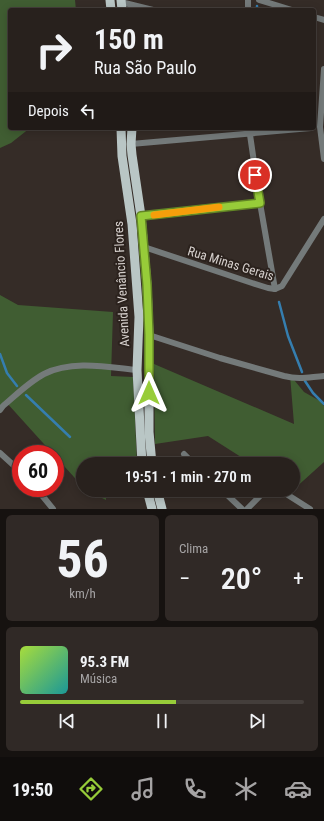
<!DOCTYPE html>
<html lang="pt">
<meta charset="utf-8">
<style>
:root{--surface:#28211d;--page:#302926;--text:#f1f3f6;--muted:#a5a3a4;--line:#443e3b;--accent:#97cc39}
body{margin:0;font-family:"Roboto Condensed",sans-serif;background:var(--page);color:var(--text);height:100vh;display:flex;flex-direction:column;font-size:15px;white-space:nowrap}
*{box-sizing:border-box;margin:0}
p{font-size:13px;color:var(--muted)}
.icon{flex:none;width:22px;height:22px;fill:none;stroke:currentColor;stroke-width:2;stroke-linecap:round;stroke-linejoin:round}
.map{position:relative;height:509px;overflow:hidden}
.drawer{display:flex;flex-direction:column;gap:6px;padding:6px;background:#161210;flex:1}
.drawer>*{flex:none}
.top-card{position:absolute;left:8px;top:8px;width:308px;height:122px;border-radius:4px;box-shadow:0 2px 10px #0003,0 0 0 1px var(--line);background:#28211d;color:var(--text);overflow:hidden}
.speed{position:absolute;left:12px;top:445px;display:flex;gap:8px;font-size:20px;font-weight:700;text-align:center}
.speed>*{display:grid;place-content:center;width:52px;height:52px;border-radius:50%;background:var(--surface);box-shadow:0 2px 10px #0003,0 0 0 1px var(--line);line-height:1}
.speed .limit{border:6px solid #d22;background:#fff;color:#111}
.pin{position:absolute;display:grid;place-items:center;width:34px;height:34px;color:#fff;margin:-17px;border:2px solid #fff;border-radius:50%;box-shadow:0 1px 4px #0007}
.me{position:absolute;width:44px;margin:-22px;rotate:0deg;stroke-linejoin:round;filter:drop-shadow(0 0 3px #0008)}
.turn{display:flex;align-items:center;gap:14px;height:84px;padding:0 20px;font-size:18px}
.turn .icon{width:52px;height:52px;stroke-width:2.5}
.turn b{display:block;font-size:28px;line-height:34px}
.then{display:flex;align-items:center;height:38px;padding:0 20px;background:#0003;gap:8px;font-size:15px}
.big{font-size:30px;font-weight:600;line-height:1.1}
.drawer .widget{flex:1;display:flex;flex-direction:column;justify-content:center;gap:6px;min-width:0;padding:0 14px;border-radius:6px;background:var(--page)}
.drawer .dial{align-items:center;gap:0}
.dial b{font-size:52px;line-height:1}
.song{display:flex;align-items:center;gap:12px}
.cover{width:48px;height:48px;border-radius:6px;background:linear-gradient(135deg,hsl(80 70% 55%),hsl(180 70% 35%))}
.played{height:4px;border-radius:2px;background:linear-gradient(90deg,var(--accent) 55%,var(--line) 55%)}
.keys{display:flex;justify-content:space-around;direction:ltr}
.heat{display:flex;justify-content:space-between;align-items:center;font-size:22px;direction:ltr}
.drawer .tiles{flex:1;display:grid;gap:6px;grid-template-columns:1fr 1fr}
.widget:last-child{grid-column:span 2}
.trip{position:absolute;left:76px;top:457px;width:224px;height:40px;border-radius:20px;background:var(--surface);box-shadow:0 2px 10px #0003,0 0 0 1px var(--line);font-weight:600;line-height:40px;text-align:center}
.menu{display:flex;height:64px;justify-content:space-around;align-items:center;background:#100d0c;color:var(--muted)}
.menu .icon{width:28px;height:28px}
.menu .on{color:var(--accent)}
.menu b{font-size:18px;color:var(--text)}
.map>svg:first-child{display:block}
.green{fill:#405d32}
.lines{fill:none;stroke-linecap:round;stroke-linejoin:round}
.stream{stroke:#357eaf;stroke-width:2.5}
.minor{stroke:#747a7a;stroke-width:6}
.primary{stroke:#b9c6c5;stroke-width:9}
.route-casing{stroke:#628525;stroke-width:10}
.route{stroke:#97cc39;stroke-width:7}
.slow{stroke:#f59e0b;stroke-width:7}
.labels{text-anchor:middle;stroke-width:4;stroke-linejoin:round;paint-order:stroke}
.street-label{font-size:13px;fill:#d6d0cd;stroke:#2b221d}
</style>
<div class="map">
<svg width="324" height="509" viewBox="0 0 324 509">
<rect width="100%" height="100%" fill="#352c27"/>
<g class="green">
<polygon points="0,0 75,0 76,10 10,10 10,128 30,128 11,143 0,148"/>
<polygon points="0,295 18,305 113,312 111,376 133,377 137,464 83,464 83,487 55,456 55,454 53,454 6,402 0,406"/>
<polygon points="154,364 294,424 290,375 304,392 320,401 324,406 324,462 293,490 293,464 252,464 208,436 155,444"/>
<polygon points="86,490 106,490 106,500"/>
</g>
<g class="lines">
<g class="stream">
<polyline points="257,10 257,6"/>
<polyline points="279,302 288,336 302,372"/>
<polyline points="0,354 7,373 17,386"/>
<polyline points="305,381 313,393 324,404"/>
<polyline points="26,395 70,437"/>
</g>
<g class="minor">
<polyline points="259,0 292,10"/>
<polyline points="121,2 153,10"/>
<polyline points="248,10 248,0"/>
<polyline points="314,17 324,20"/>
<polyline points="324,69 320,127 324,159"/>
<polyline points="249,128 260,203 275,289"/>
<polyline points="131,144 311,128"/>
<polyline points="141,216 260,203"/>
<polyline points="144,247 252,283 268,288 275,289 282,286 324,219"/>
<path d="M149 335 220 358 284 376C300 380 309 377 324 376"/>
<path d="M0 410 3 406C16 395 29 382 44 374 72 360 107 367 137 370"/>
<polyline points="0,453 21,472"/>
<polyline points="184,454 194,464"/>
<polyline points="36,488 53,509"/>
<polyline points="222,490 242,509"/>
<polyline points="280,490 310,509"/>
<polyline points="247,509 266,490"/>
</g>
<g class="primary">
<polyline points="110,0 111,10"/>
<polyline points="121,0 122,10"/>
<polyline points="121,128 122,156 132,224 139,317 137,370 142,464"/>
<polyline points="132,128 131,144 132,155 141,216 147,285 149,335 149,432 152,464"/>
<polyline points="147,490 152,509"/>
<polyline points="157,490 162,509"/>
</g>
</g>
<g class="lines">
<g class="route-casing">
<polyline id="route" points="149,393 149,335 147,285 141,216 260,203 255,175"/>
</g>
<use href="#route" class="route"/>
<polyline class="slow" points="154,215 219,207"/>
</g>
<g class="labels">
<g class="street-label">
<text transform="translate(231 263) rotate(17)" y="5">Rua Minas Gerais</text>
<text transform="translate(121 284) rotate(-93)" y="5">Avenida Venâncio Flores</text>
</g>
</g>
</svg>
<div class="speed"><div class="limit">60</div></div>
<div class="pin" style="left:255px;top:175px;background:#d93025"><svg class="icon" aria-label="arrive" viewBox="0 0 24 24"><path d="M6 21V4h12l-3 4 3 4H6"/></svg></div>
<svg class="me" style="left:149px;top:393px" viewBox="-20 -20 40 40"><path d="M0-17L14 15 0 8-14 15z" fill="#97cc39" stroke="#fff" stroke-width="4"/></svg>
<div class="trip">19:51 · 1 min · 270 m</div>
<div class="top-card">
<div class="turn"><svg class="icon" aria-label="right" viewBox="0 0 24 24"><path d="M7 20v-9h11M14 6l5 5-5 5"/></svg><div><b>150 m</b>Rua São Paulo</div></div>
<div class="then">Depois<svg class="icon" aria-label="left" viewBox="0 0 24 24"><path d="M17 20v-9H6M10 6l-5 5 5 5"/></svg></div>
</div>
</div>
<section class="drawer">
<div class="tiles">
<div class="widget dial"><b>56</b><p>km/h</p></div>
<div class="widget"><p>Clima</p>
<div class="heat"><a>−</a><b class="big">20°</b><a>+</a></div>
</div>
<div class="widget">
<div class="song"><i class="cover"></i><div><b>95.3 FM</b><p>Música</p></div></div>
<div class="played"></div>
<div class="keys"><svg class="icon" aria-label="previous" viewBox="0 0 24 24"><path d="M18 5L8 12l10 7zM5 5v14"/></svg><svg class="icon" aria-label="pause" viewBox="0 0 24 24"><path d="M8 5v14M16 5v14"/></svg><svg class="icon" aria-label="next" viewBox="0 0 24 24"><path d="M6 5l10 7-10 7zM19 5v14"/></svg></div>
</div>
</div>
</section>
<nav class="menu">
<b>19:50</b>
<svg class="icon on" aria-label="directions" viewBox="0 0 24 24"><path d="M12 3l9 9-9 9-9-9zM9 14v-3h6M13 9l2 2-2 2"/></svg>
<svg class="icon" aria-label="music" viewBox="0 0 24 24"><path d="M9 18V5l10-2v13"/><circle cx="6" cy="18" r="3"/><circle cx="16" cy="16" r="3"/></svg>
<svg class="icon" aria-label="phone" viewBox="0 0 24 24"><path d="M5 4h4l2 5-3 2q2 4 5 5l2-3 5 2v4C11 20 4 13 5 4z"/></svg>
<svg class="icon" aria-label="climate" viewBox="0 0 24 24"><path d="M12 3v18M4 7l16 10M4 17L20 7"/></svg>
<svg class="icon" aria-label="car" viewBox="0 0 24 24"><path d="M5 17H2v-5l4-1 3-4h7l3 4 3 1v5h-3M9 17h6M6 11h13"/><circle cx="7" cy="17" r="2"/><circle cx="17" cy="17" r="2"/></svg>
</nav>
